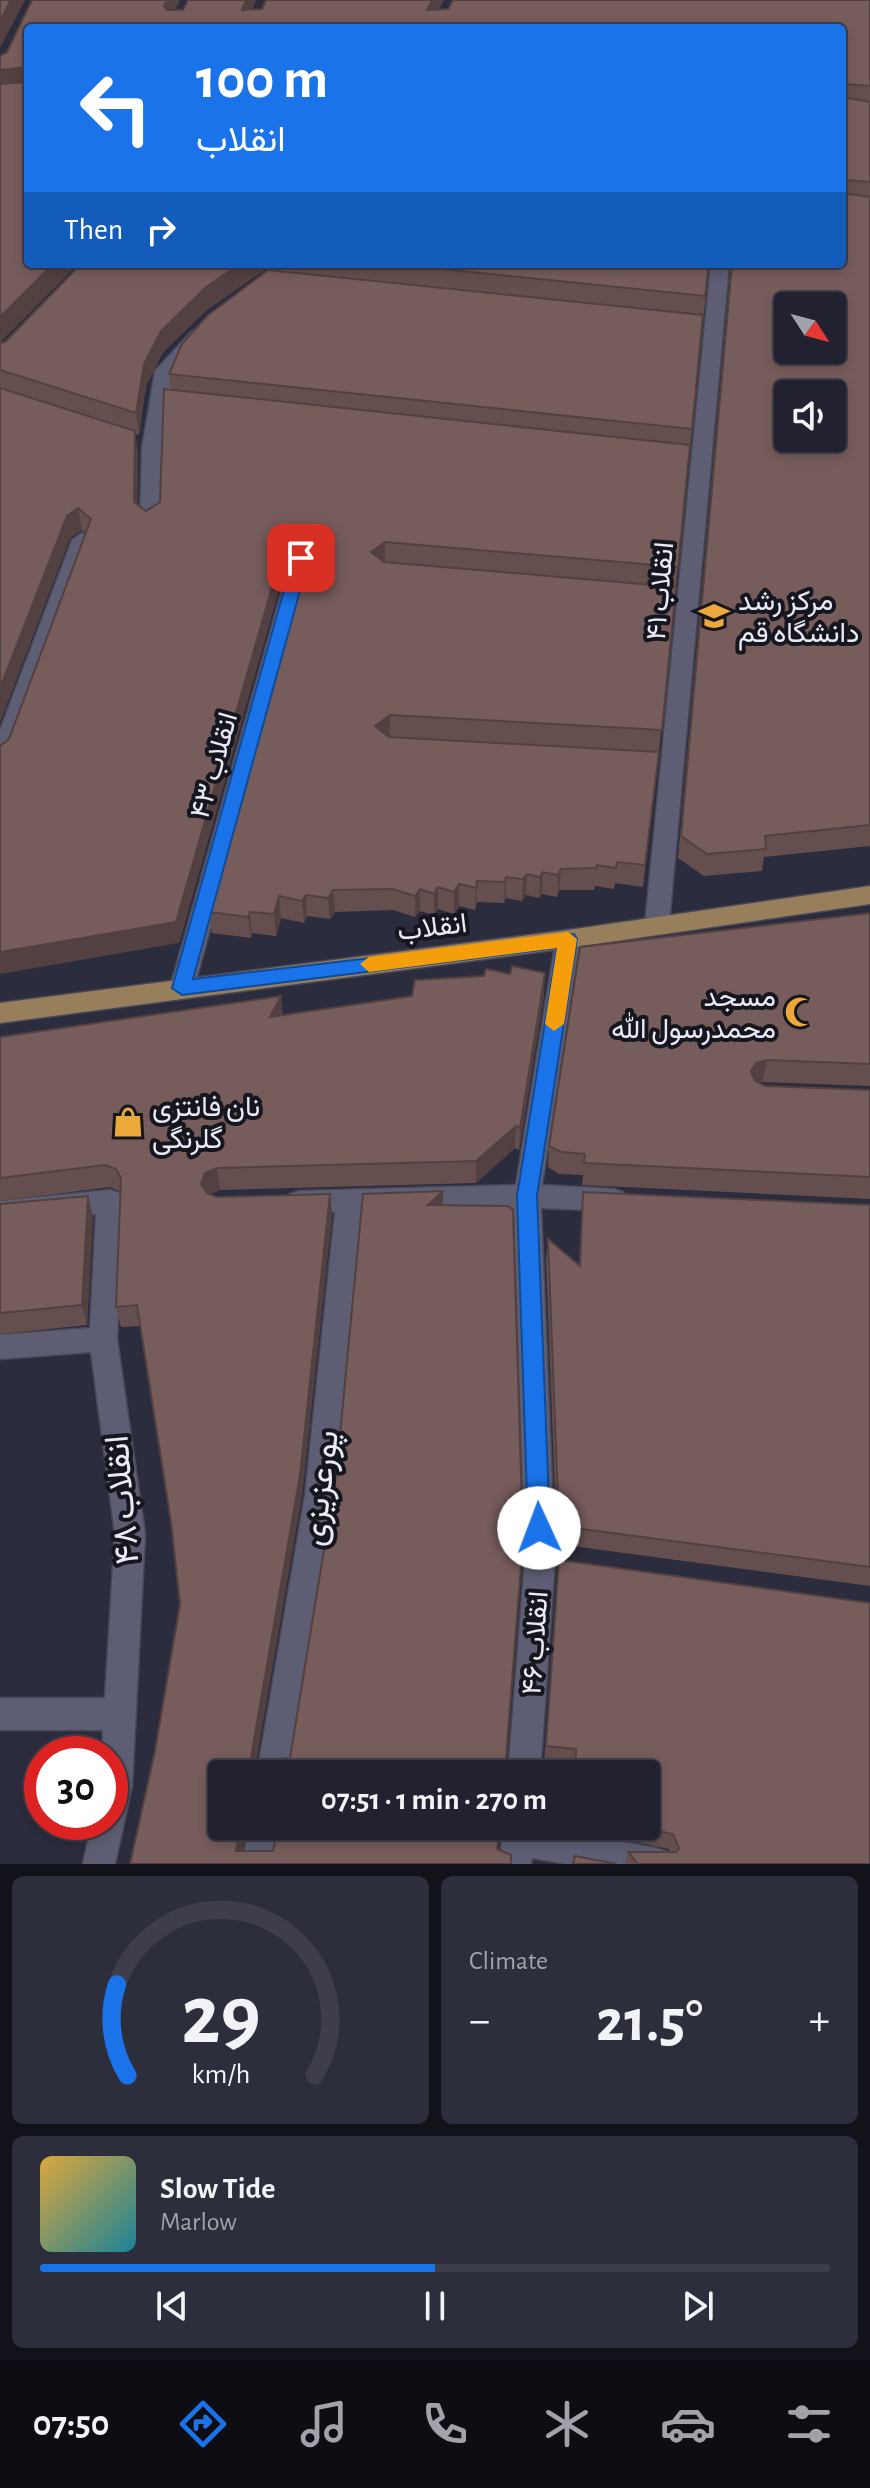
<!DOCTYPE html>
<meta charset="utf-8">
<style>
:root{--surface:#21212f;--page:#2d2e3b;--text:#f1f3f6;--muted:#a2a3aa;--line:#3e3e4b;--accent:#1a73e8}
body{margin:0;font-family:"Alegreya Sans",Vazirmatn,sans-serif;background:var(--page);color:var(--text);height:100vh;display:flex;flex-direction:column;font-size:30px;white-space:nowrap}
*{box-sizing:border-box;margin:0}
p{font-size:26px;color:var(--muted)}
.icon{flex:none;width:44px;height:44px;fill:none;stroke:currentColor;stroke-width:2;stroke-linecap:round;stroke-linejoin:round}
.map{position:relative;height:1864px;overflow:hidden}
.sheet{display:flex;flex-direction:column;gap:12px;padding:12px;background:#12121a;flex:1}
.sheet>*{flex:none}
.hud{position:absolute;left:24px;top:24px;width:822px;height:244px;border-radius:8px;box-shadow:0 4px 12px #0003,0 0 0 2px var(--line);background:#1a73e8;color:#fff;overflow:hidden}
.needle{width:52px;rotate:126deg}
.buttons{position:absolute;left:774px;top:292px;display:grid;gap:16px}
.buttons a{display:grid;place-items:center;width:72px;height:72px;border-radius:8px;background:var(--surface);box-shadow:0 4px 12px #0003,0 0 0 2px var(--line);font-size:40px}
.speed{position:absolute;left:24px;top:1736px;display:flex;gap:16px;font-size:40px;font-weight:700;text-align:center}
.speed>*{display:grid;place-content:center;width:104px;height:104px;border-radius:50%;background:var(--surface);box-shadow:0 4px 12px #0003,0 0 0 2px var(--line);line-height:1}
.speed .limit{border:12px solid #d22;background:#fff;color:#111}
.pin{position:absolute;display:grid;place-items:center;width:68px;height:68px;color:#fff;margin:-34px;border-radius:16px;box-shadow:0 4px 12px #0006}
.me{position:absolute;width:88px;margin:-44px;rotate:358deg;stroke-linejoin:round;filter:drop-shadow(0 0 6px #0008)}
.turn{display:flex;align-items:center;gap:28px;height:168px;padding:0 40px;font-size:36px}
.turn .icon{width:104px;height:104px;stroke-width:2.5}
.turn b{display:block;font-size:56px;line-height:68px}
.then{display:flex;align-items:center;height:76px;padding:0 40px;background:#0003;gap:16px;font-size:30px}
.big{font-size:60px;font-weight:600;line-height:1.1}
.sheet .card{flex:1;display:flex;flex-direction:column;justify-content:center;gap:12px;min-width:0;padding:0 28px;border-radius:12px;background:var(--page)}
.sheet .dial{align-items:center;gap:0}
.dial svg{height:208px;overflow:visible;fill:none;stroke:var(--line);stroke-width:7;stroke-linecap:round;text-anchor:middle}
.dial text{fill:var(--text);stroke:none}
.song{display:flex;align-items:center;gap:24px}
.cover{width:96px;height:96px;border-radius:12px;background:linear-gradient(135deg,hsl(40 70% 55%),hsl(190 70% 35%))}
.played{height:8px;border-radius:4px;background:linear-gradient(90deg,var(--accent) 50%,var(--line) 50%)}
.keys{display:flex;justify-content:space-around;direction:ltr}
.heat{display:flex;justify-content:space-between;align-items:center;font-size:44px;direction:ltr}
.sheet .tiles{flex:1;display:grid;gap:12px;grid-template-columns:1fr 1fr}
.card:last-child{grid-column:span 2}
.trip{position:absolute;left:208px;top:1760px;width:452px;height:80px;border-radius:8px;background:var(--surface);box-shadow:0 4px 12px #0003,0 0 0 2px var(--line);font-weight:600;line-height:80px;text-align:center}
.menu{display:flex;height:128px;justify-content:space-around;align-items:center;background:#0d0d13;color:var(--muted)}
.menu .icon{width:56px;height:56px}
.menu .on{color:var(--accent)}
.menu b{font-size:36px;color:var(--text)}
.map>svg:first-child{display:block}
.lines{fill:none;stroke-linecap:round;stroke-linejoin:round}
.minor-casing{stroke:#474757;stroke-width:3}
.major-casing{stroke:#474757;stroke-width:3}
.minor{fill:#5d5e73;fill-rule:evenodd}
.major{fill:#987f5c;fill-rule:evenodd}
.wall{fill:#654f4e}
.shaded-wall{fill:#534040}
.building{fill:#765c5b;stroke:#534040;stroke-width:2;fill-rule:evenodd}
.route{fill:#1a73e8;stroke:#114b97;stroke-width:2}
.slow{fill:#f59e0b}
.labels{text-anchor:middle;stroke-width:8;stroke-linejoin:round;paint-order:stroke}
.street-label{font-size:28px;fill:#e9eaf6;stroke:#15161e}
.poi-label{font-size:28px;fill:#e9eaf6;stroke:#15161e;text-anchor:start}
.near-street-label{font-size:34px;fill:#e9eaf6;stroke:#15161e}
</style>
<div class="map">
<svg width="870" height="1864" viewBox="0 0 870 1864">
<rect width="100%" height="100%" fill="#2c2c3f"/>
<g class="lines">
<g class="minor-casing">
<g id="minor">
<polygon points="278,264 298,264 258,296 246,296 246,288"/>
<polygon points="711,264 729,264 669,924 665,930 649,930 645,924"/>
<polygon points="199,329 208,335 173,372 162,448 160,524 150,530 140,524 142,448 155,371 192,331"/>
<polygon points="82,533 92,540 11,760 0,768 0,730 72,540"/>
<polygon points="301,551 311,558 194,988 191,995 182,998 173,995 170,988 291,558"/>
<polygon points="568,930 577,932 580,939 542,1185 614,1189 623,1192 627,1200 623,1208 614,1211 541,1208 555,1559 540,1774 508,1774 525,1559 514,1208 361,1212 335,1495 289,1774 257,1774 305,1495 335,1212 290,1210 286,1202 290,1194 299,1191 516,1185 556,939 559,932"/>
<polygon points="110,1190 119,1193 123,1201 117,1339 145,1534 132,1786 115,1864 83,1864 92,1822 110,1822 110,1754 102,1754 103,1730 0,1730 0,1698 105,1698 115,1534 91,1352 0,1359 0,1335 90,1328 96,1214 0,1223 0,1201"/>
<polygon points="249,1826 281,1826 274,1864 242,1864"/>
<polygon points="504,1826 537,1826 656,1848 668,1852 672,1864 567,1864 532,1858 531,1864 499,1864"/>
</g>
</g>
<g class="major-casing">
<polygon id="major" points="870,886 870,904 568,948 0,1023 0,1003 568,930"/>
</g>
<use href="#minor" class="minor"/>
<use href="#major" class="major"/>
</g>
<g class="wall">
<polygon points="32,0 180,0 174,10 183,10 256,0 252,9 262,9 266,0 444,0 438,9 870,0 870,846 764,857 762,871 704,876 678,858 731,264 842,264 7,52"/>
<polygon points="81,264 273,264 208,309 163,352 146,386 139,435 135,434 138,453 137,504 146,511 160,502 170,389 169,374 289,273 289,264 709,264 659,752 643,887 615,883 614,889 595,886 594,890 559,890 557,897 542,894 539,898 526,895 522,901 506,898 504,903 477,902 475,910 459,906 454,914 438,909 434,915 420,911 415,917 393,910 335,912 330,919 307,916 304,923 281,918 276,936 252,933 251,938 212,933 209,912 308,554 301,548 288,557 179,943 9,739 86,534 82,530 70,538 0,722 0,343 5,342"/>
<polygon points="870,913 870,1086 762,1082 759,1083 765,1086 870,1090 870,1199 582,1185 583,1175 559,1174 548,1167 549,1146"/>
<polygon points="544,995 519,1150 515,1148 476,1183 220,1190 209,1194 217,1197 330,1194 332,1215 302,1495 256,1761 290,1758 443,1205 506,1758 222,1774 222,1826 247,1826 242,1851 273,1851 501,1826 498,1849 130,1864 155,1751 180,1604 171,1522 140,1326 121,1327 116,1307 121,1192 110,1187 0,1201 0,1037"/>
<polygon points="583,1192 870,1205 870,1586 557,1544 546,1260 548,1239 579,1265"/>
<polygon points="88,1196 93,1217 87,1325 0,1334 0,1204"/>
<polygon points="559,1560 870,1864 625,1864 628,1852 670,1852 669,1849 598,1834 591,1826 646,1826 646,1774 573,1774 573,1765 544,1763"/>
</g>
<g class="shaded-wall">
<polygon points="11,0 25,0 0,48 0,21"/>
<polygon points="167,0 180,0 166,27 164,6"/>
<polygon points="246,0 256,0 244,28 242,10"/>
<polygon points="432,0 444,0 428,28 427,10"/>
<polygon points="25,67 28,88 0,92 0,70"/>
<polygon points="53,264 78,264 0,343 0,317"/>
<polygon points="240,264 273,264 208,309 163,352 146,386 139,435 136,413 144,364 161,331 206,287"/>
<polygon points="135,431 138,453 137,524 134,502"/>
<polygon points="78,508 82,530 70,538 0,722 0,688 67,516"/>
<polygon points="300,526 301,548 288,557 179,943 0,974 0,952 287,535"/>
<polygon points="385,542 385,564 371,552"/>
<polygon points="390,715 390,737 376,748 375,726"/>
<polygon points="561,869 559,890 557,897 558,875"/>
<polygon points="543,872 542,894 539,898 540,877"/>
<polygon points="527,874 526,895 522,901 523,879"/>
<polygon points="506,877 506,898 504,903 505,882"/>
<polygon points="477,881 477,902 475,910 476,888"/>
<polygon points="459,884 459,906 454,914 454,892"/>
<polygon points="438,887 438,909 434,915 434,894"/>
<polygon points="420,889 420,911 415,917 415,896"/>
<polygon points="333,890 335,912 330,919 328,898"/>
<polygon points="306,895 307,916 304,923 302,901"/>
<polygon points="279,896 281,918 276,936 274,914"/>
<polygon points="250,912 252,933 251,938 248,917"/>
<polygon points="545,973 544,995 519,1150 520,1128"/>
<polygon points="281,996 283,1019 270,1017"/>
<polygon points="767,1060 762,1082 752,1085 751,1071 756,1063"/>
<polygon points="516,1126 515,1148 476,1183 476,1161"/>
<polygon points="217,1168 220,1190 208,1195 201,1184 205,1173"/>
<polygon points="443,1191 443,1213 428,1205"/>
<polygon points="330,1194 332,1215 302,1495 254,1774 251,1757"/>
<polygon points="88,1196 93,1217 87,1325 82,1305"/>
<polygon points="241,1826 247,1826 240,1864 236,1851"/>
</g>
<g class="building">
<polygon points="0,0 11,0 0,21"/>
<path d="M32 0H167L164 6 167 10H183L188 0H246L242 10 262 9 266 0H432L427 10 448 9 453 0H870V86L845 84 842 97 870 102V182L846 180 842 193 870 197V825L765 836 766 849 707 854 681 836 732 264H842V28H28V264H53L0 317V84L27 82 25 67 0 70V56L7 52ZM788 306H832V350H788ZM788 394H832V438H788Z"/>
<polygon points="81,264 240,264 206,287 161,331 144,364 136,413 0,370 0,343 5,342"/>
<polygon points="393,264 709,264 705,296"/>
<polygon points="268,270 703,315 692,429 169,374 182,344 207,316"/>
<polygon points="0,388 135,431 134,502 146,511 160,502 164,389 690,445 678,567 385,542 371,552 384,562 676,587 662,730 390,715 375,726 389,737 659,752 645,865 617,862 616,868 597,865 596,868 561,869 558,875 543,872 540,877 527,874 523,879 506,877 505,882 477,881 476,888 459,884 454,892 438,887 434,894 420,889 415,896 393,889 333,890 328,898 306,895 302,901 279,896 274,914 250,912 248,917 209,912 313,537 300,526 287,535 176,922 0,952 0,746 9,739 91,519 78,508 67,516 0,688"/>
<polygon points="870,913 870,1064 767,1060 756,1063 751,1071 755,1081 765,1086 870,1090 870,1177 584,1163 585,1154 561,1152 549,1146 580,947"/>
<polygon points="512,966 545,973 520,1128 516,1126 476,1161 217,1168 205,1173 201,1184 207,1193 217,1197 330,1194 300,1475 251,1757 254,1761 290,1758 336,1476 363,1194 443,1191 428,1205 508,1206 513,1210 523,1540 506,1758 511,1761 511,1774 222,1774 222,1826 241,1826 236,1851 273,1851 278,1826 500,1826 497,1849 511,1855 511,1864 130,1864 155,1751 180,1604 171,1522 137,1305 116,1307 121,1178 116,1169 105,1165 0,1178 0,1037 281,996 270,1017 412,996 415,980 484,976 486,969 510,974"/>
<polygon points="583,1192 870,1205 870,1567 559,1526 548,1239 580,1266"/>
<polygon points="88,1196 82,1305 0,1313 0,1204"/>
<polygon points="559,1560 870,1603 870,1864 638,1864 628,1852 676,1852 679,1848 673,1834 635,1826 646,1826 646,1774 575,1774 576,1749 546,1746"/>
<polygon points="575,1856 617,1864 573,1864"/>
</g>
<polygon class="route" points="301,553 309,558 193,979 574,934 577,939 537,1196 550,1528 547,1536 539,1539 531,1536 528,1528 517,1196 557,948 182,995 172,988 293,558"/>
<polygon class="slow" points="568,932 577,939 564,1024 554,1031 545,1024 557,948 369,972 360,964 369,957"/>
<defs>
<g id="university-bare" transform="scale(2.4)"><path d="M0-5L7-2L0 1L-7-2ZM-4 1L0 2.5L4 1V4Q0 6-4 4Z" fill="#eda83c" stroke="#15161e" stroke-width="2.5" paint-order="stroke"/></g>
<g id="mosque-bare" transform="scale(2.4)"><path d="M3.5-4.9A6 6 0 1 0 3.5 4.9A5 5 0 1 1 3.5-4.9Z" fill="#eda83c" stroke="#15161e" stroke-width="2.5" paint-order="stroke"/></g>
<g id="shop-bare" transform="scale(2.4)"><path d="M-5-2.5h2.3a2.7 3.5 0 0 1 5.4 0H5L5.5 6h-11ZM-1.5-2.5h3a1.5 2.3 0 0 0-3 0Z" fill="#eda83c" stroke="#15161e" stroke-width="2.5" paint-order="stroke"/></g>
</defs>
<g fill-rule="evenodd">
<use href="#university-bare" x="714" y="616"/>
<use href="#mosque-bare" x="800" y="1012"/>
<use href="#shop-bare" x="128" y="1122"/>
</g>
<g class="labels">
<g class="street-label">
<text transform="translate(659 591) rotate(-85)" y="10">انقلاب ۴۱</text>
<text transform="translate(213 765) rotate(-74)" y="10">انقلاب ۴۳</text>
<text transform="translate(432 926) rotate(-7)" y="10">انقلاب</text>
<text transform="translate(534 1643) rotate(-86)" y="10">انقلاب ۴۶</text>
</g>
<g class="poi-label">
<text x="738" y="610">مرکز رشد<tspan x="738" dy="32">دانشگاه قم</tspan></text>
<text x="776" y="1006" text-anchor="end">مسجد<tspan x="776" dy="32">محمدرسول الله</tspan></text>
<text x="152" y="1116">نان فانتزی<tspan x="152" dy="32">گلرنگی</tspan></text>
</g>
<g class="near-street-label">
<text transform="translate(319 1488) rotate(-83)" y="12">پورعزیزی</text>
<text transform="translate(121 1500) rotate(-95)" y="12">انقلاب ۴۸</text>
</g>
</g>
</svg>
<div class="buttons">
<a><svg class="needle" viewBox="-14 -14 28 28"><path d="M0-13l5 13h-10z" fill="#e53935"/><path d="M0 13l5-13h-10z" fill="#a2a3aa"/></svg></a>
<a><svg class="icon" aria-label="sound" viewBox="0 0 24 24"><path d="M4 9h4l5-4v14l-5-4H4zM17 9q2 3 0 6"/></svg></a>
</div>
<div class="speed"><div class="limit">30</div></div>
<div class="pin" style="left:301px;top:558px;background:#d93025"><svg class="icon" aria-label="arrive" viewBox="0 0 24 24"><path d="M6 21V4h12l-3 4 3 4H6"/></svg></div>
<svg class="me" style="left:539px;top:1528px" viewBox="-20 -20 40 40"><circle r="19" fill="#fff"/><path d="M0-13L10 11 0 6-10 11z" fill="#1a73e8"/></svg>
<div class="trip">07:51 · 1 min · 270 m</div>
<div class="hud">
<div class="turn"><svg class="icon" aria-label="left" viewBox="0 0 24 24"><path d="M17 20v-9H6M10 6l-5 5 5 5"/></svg><div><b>100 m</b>انقلاب</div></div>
<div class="then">Then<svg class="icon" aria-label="right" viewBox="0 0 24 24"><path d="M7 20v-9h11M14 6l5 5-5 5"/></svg></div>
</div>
</div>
<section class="sheet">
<div class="tiles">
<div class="card dial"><svg viewBox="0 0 100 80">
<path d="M14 69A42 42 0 1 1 86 69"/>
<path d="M14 69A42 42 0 0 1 10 34" stroke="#1a73e8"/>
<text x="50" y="56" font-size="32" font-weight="700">29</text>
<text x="50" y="72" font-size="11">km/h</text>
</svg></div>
<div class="card"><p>Climate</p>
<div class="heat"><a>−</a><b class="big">21.5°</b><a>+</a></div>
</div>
<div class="card">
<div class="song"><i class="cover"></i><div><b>Slow Tide</b><p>Marlow</p></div></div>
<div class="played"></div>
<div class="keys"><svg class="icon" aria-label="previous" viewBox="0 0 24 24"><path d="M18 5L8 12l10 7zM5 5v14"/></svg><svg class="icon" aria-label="pause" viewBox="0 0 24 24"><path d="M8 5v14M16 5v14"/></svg><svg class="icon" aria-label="next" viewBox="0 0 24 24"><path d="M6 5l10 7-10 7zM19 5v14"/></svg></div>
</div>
</div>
</section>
<nav class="menu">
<b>07:50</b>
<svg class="icon on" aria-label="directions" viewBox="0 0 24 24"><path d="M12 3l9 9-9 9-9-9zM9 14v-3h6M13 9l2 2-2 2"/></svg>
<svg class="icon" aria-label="music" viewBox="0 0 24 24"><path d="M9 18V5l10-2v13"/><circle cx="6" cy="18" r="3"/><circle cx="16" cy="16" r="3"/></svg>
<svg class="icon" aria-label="phone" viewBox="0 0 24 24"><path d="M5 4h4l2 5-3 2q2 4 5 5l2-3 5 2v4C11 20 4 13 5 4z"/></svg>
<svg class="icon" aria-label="climate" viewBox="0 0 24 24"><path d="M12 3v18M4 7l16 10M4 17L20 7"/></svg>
<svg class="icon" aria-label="car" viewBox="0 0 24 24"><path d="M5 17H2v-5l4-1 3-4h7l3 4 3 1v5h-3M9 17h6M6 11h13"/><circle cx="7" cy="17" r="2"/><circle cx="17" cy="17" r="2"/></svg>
<svg class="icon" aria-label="filters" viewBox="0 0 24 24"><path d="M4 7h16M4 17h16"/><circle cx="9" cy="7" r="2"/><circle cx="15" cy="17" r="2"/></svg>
</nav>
